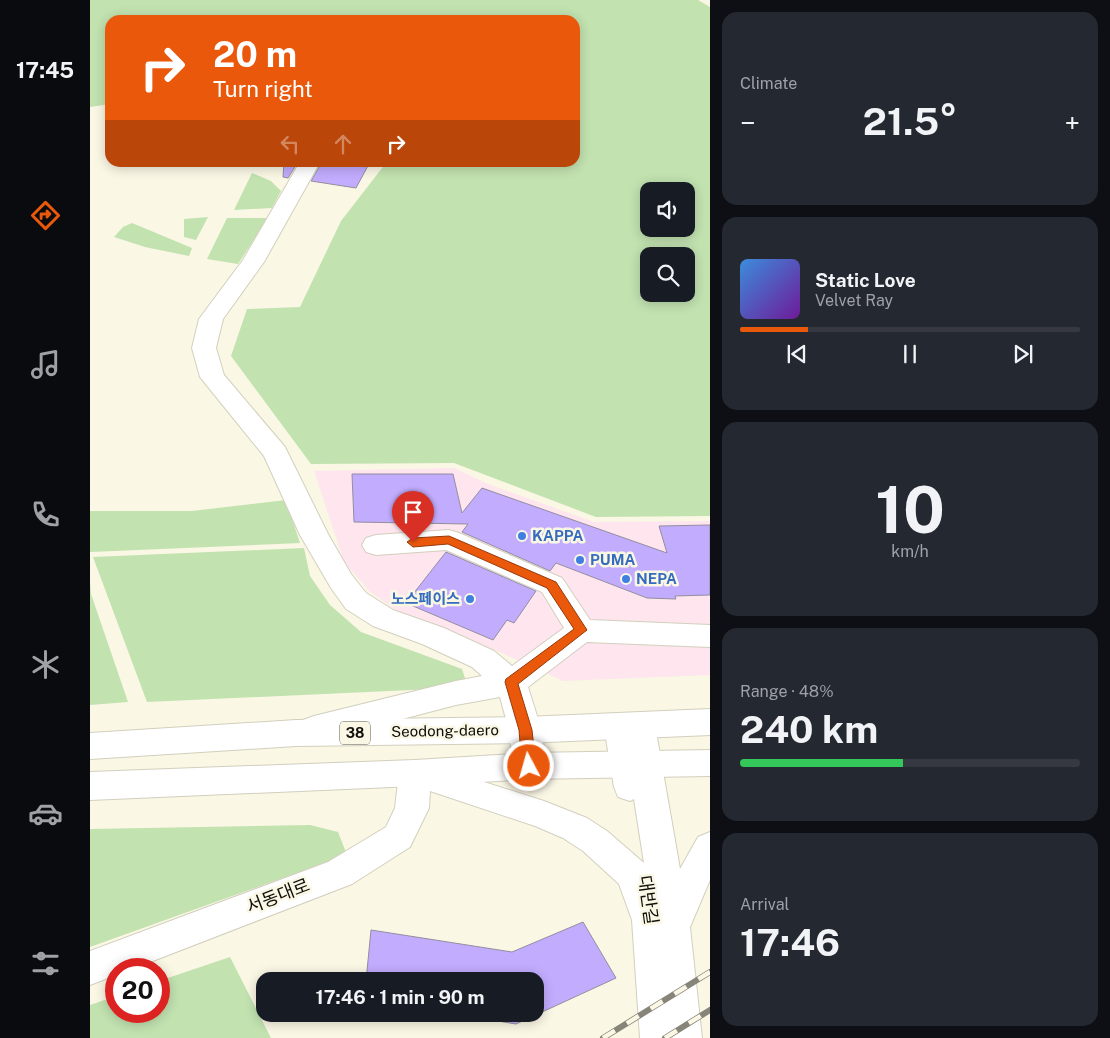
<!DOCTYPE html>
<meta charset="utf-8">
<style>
:root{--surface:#171b24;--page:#242831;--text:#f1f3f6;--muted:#9ea1a6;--line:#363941;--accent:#ea580c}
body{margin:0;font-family:"Public Sans","Noto Sans KR",sans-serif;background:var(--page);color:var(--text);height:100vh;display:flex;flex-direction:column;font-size:19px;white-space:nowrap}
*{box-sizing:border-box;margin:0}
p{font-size:16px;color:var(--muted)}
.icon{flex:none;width:28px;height:28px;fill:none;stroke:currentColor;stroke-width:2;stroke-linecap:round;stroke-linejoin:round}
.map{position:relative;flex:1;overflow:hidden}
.drawer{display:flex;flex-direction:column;gap:12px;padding:12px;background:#0d0f14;width:400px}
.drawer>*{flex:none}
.hud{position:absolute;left:15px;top:15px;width:475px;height:152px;border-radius:15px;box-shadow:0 2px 12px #0003;background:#ea580c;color:#fff;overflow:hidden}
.tools{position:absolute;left:550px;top:182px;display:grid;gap:10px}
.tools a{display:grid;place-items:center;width:55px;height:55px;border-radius:10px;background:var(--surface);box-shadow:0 2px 12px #0003;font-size:25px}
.speed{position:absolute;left:15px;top:958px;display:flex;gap:10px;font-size:25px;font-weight:700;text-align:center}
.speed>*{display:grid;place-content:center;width:65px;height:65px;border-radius:50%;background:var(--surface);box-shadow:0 2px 12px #0003;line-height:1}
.speed .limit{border:8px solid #d22;background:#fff;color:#111}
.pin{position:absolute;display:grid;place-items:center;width:42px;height:42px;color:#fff;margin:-51px -21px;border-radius:50% 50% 50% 0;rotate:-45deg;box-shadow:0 0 5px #0007}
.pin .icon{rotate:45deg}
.me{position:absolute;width:55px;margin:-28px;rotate:354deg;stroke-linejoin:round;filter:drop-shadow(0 0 4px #0008)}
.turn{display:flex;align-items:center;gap:18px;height:105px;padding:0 25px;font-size:22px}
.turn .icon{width:65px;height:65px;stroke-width:2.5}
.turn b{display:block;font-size:35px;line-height:42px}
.lanes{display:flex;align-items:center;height:48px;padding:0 25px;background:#0003;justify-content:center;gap:25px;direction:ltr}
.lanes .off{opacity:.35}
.big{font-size:38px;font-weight:700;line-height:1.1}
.drawer .tile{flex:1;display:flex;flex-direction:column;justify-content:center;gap:8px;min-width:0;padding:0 18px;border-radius:15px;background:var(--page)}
.drawer .dial{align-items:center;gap:0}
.dial b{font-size:65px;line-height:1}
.song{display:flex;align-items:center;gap:15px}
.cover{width:60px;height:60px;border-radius:8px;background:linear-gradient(135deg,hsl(210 70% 55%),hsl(280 70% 35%))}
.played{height:5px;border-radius:2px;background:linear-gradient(90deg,var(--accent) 20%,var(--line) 20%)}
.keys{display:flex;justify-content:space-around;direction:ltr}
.heat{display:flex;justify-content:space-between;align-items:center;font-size:28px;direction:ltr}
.charge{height:8px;border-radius:4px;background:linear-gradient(90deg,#34c759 48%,var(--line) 0)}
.trip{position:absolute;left:166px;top:972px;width:288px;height:50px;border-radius:15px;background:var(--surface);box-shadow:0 2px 12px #0003;font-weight:700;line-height:50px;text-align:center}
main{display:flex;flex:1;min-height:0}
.tabs{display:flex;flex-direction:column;width:90px;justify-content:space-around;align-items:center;background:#090b0e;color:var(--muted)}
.tabs .icon{width:35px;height:35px}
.tabs .selected{color:var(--accent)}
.tabs b{font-size:22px;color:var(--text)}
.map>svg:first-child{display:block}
.commercial{fill:#fee5ee}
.green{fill:#c2e2b0;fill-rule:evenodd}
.building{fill:#c2acfe;stroke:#928e9e}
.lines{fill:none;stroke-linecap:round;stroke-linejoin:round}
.minor-casing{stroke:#d2cfbe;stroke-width:2}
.major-casing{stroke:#d2cfbe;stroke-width:2}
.minor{fill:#fff;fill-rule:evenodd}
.major{fill:#fff;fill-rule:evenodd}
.rail-casing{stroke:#878579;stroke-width:6}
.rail{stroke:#faf7e5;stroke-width:4.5;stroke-dasharray:14;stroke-linecap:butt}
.route{fill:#ea580c;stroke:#983908}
.shop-dot{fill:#3f7fe0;stroke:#faf7e5;stroke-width:2}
.labels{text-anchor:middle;stroke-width:5;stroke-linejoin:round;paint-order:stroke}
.shield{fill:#faf7e5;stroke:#56554b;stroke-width:1}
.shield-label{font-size:14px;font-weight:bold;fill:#100f09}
.shop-label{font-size:15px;font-weight:bold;fill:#366cbe;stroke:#faf7e5;text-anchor:start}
.street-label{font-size:15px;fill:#100f09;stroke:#faf7e5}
.near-street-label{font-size:18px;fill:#100f09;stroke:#faf7e5}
</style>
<main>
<nav class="tabs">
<b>17:45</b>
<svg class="icon selected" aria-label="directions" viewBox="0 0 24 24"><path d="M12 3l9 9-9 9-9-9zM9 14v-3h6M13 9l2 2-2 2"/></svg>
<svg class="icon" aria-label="music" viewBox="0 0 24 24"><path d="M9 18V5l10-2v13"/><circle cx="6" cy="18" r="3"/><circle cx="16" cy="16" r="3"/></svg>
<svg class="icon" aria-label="phone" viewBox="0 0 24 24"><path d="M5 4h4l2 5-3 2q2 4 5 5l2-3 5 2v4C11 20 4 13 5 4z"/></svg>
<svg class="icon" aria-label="climate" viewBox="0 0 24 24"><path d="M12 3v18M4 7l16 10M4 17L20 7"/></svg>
<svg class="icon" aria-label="car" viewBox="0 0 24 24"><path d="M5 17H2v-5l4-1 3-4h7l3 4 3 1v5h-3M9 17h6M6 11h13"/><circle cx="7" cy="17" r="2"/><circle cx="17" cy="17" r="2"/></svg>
<svg class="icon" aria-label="filters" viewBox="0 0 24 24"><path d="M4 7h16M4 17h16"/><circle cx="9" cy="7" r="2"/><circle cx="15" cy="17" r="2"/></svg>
</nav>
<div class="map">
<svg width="620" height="1038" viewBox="0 0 620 1038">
<rect width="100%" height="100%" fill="#faf7e5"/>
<polygon class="commercial" points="364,468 398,484 504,522 620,521 620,675 473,681 365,632 309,612 279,591 254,562 224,471"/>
<g class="green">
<path d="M0 0H608L620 7V516L506 517 364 463 221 464 141 356 157 309 210 307 251 221 296 163 485 162V20H20V104L0 107ZM596 191V229H559V191ZM559 256H596V294H559Z"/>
<polygon points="162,173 181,181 191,191 182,208 144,210"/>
<polygon points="118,217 106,240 94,237 94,219"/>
<polygon points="137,218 178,218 148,264 117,259"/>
<polygon points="42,223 102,248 99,256 55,247 24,237 33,227"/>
<polygon points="196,500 210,543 0,552 0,511 102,511"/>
<polygon points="214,548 220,576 240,605 271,632 372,669 376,681 343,689 57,702 3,557"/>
<polygon points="0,581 1,594 38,702 0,705"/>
<polygon points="220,825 248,832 257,855 0,947 0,829"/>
<polygon points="140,957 181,1038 0,1038 0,1005 26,996 26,1011 69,1011 69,981"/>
</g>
<g class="building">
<polygon points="194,162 208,162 198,178 193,177"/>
<polygon points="232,162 280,162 266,188 221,181"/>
<polygon points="262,474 363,474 372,513 392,488 577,553 569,526 620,525 620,595 585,596 586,599 557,598 466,563 460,571 372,532 378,524 264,522"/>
<polygon points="356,552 446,591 424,623 417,620 403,640 316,603"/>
<polygon points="493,922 526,978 426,1024 365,1014 445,1014 445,981 276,981 281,930 422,952"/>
</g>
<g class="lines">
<g class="minor-casing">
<g id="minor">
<path d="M210 162H230L174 262 133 319 126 348 134 375 195 447 238 534 261 574 276 593 303 610 354 628 404 651 422 666 474 628 452 592 356 550 286 555 276 552 272 545 276 538 286 535 359 530 369 533 472 578 500 620 620 625V647L497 642 438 687C445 711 462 752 450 775L439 779 428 775 423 766 419 730 410 697 366 705 224 742 213 738 208 729 213 720 224 716 366 681 392 676 382 667 332 644 283 626 256 609 241 588 210 535 174 456 110 377 102 348 109 319 153 260Z"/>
<path d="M549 713 560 717 565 726 590 869 608 837 620 832V880L600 927 612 1038H550L542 920 529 884 493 851 473 838 445 826 340 791 339 808 320 847 262 884 42 969H26V975L0 985V951L238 862 296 827 305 808 309 773 313 763 325 760 454 801 497 818 517 831 554 863 544 799 540 801 528 797 524 787 514 727 519 718C530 714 538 717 549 713Z"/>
</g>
</g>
<g class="major-casing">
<g id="major">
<polygon points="620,709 620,735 435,743 206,746 0,759 0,733 206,720 435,717"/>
<polygon points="620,750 620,776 439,779 325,786 0,800 0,772 325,760 439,753"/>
</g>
</g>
<use href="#minor" class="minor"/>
<use href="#major" class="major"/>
<g class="rail-casing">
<g id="rail">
<polyline points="513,1038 620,972"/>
<polyline points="575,1038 620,1010"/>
</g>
</g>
<use href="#rail" class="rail"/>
</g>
<polygon class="route" points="359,536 466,582 497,630 428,684 442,730 446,766 444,770 439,772 434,770 432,766 429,730 415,682 416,679 484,629 457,588 358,544 323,547 317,542 323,538"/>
<g class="shop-dot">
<circle cx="432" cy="536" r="5"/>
<circle cx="490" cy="560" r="5"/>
<circle cx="536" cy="579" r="5"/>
<circle cx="380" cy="599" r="5"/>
</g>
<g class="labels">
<rect class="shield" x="250" y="721.5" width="30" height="23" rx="4"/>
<g class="shield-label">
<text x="265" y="738">38</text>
</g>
<g class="shop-label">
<text x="442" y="541">KAPPA</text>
<text x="500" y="565">PUMA</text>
<text x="546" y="584">NEPA</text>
<text x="370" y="604" text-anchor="end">노스페이스</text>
</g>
<g class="street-label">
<text transform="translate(355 731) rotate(-1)" y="5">Seodong-daero</text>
</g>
<g class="near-street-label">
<text transform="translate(188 896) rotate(-21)" y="6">서동대로</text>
<text transform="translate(558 900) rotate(82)" y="6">대반길</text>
</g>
</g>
</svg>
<div class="tools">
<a><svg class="icon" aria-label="sound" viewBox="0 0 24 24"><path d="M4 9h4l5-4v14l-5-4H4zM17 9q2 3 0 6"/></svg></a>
<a><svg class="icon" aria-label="search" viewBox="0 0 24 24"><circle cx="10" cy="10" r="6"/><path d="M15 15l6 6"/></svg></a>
</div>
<div class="speed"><div class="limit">20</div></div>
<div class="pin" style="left:323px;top:542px;background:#d93025"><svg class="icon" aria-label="arrive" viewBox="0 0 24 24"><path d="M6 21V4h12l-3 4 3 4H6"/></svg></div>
<svg class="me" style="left:439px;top:766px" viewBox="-20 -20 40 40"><circle r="17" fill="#ea580c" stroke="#fff" stroke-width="3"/><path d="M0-11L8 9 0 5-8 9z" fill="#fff"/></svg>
<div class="trip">17:46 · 1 min · 90 m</div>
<div class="hud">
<div class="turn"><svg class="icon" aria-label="right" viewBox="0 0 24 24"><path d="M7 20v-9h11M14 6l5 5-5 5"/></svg><div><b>20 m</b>Turn right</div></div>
<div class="lanes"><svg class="icon off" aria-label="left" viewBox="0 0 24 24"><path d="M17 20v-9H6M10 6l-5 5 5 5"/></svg><svg class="icon off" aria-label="ahead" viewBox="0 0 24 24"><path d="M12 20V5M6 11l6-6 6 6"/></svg><svg class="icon" aria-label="right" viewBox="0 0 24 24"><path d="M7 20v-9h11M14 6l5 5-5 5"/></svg></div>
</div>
</div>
<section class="drawer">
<div class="tile"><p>Climate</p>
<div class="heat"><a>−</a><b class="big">21.5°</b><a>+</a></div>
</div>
<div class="tile">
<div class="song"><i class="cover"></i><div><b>Static Love</b><p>Velvet Ray</p></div></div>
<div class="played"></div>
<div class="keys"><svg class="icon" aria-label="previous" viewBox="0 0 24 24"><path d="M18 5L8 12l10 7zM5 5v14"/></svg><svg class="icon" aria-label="pause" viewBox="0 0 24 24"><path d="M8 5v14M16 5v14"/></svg><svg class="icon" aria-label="next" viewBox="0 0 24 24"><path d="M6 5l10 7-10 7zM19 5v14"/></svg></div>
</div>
<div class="tile dial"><b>10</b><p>km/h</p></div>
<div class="tile"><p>Range · 48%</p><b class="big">240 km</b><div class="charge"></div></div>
<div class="tile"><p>Arrival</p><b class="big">17:46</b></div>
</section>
</main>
